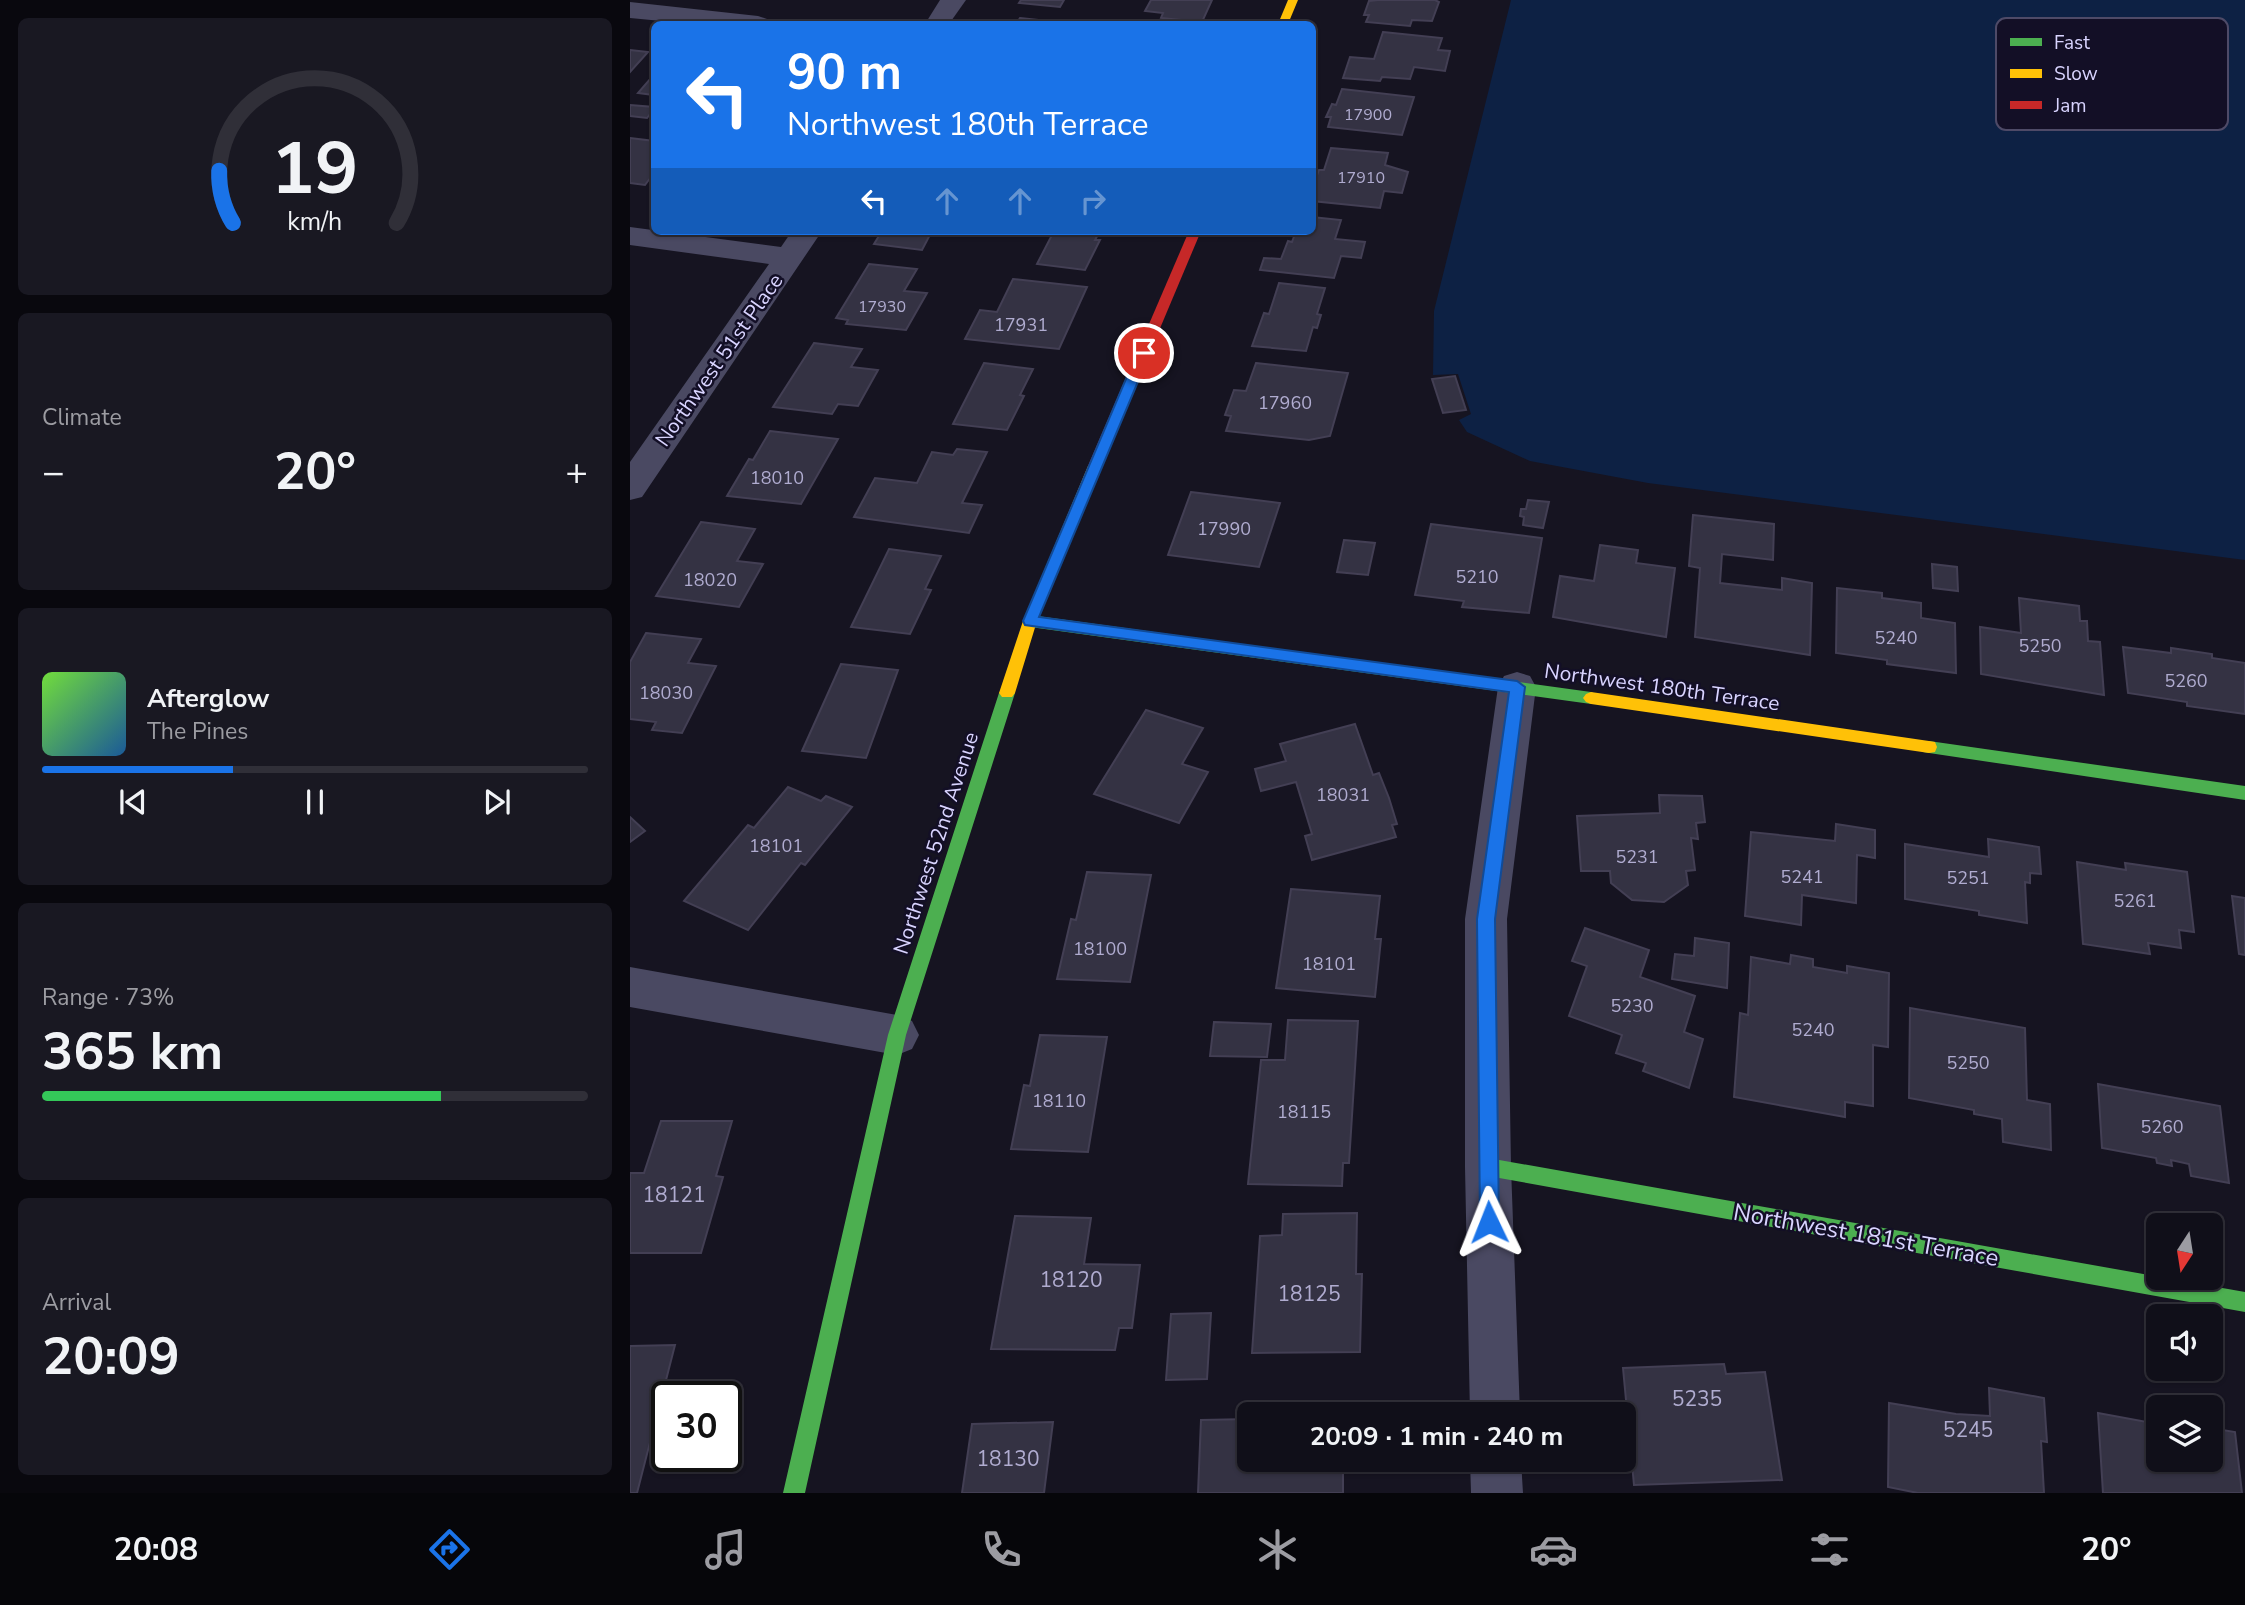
<!DOCTYPE html>
<meta charset="utf-8">
<style>
:root{--surface:#100f19;--page:#191822;--text:#f1f3f6;--muted:#9c9ca2;--line:#302f38;--accent:#1a73e8}
body{margin:0;font-family:"Nunito Sans",sans-serif;background:var(--page);color:var(--text);height:100vh;display:flex;flex-direction:column;font-size:26px;white-space:nowrap}
*{box-sizing:border-box;margin:0}
p{font-size:23px;color:var(--muted)}
.icon{flex:none;width:38px;height:38px;fill:none;stroke:currentColor;stroke-width:2;stroke-linecap:round;stroke-linejoin:round}
.map{position:relative;flex:1;overflow:hidden}
.drawer{display:flex;flex-direction:column;gap:18px;padding:18px;background:#09080e;width:630px}
.drawer>*{flex:none}
.hud{position:absolute;left:21px;top:21px;width:665px;height:214px;border-radius:10px;box-shadow:0 2px 5px #0004,0 0 0 2px var(--line);background:#1a73e8;color:#fff;overflow:hidden}
.needle{width:46px;rotate:192deg}
.controls{position:absolute;left:1516px;top:1213px;display:grid;gap:14px}
.controls a{display:grid;place-items:center;width:77px;height:77px;border-radius:10px;background:var(--surface);box-shadow:0 2px 5px #0004,0 0 0 2px var(--line);font-size:35px}
.speed{position:absolute;left:21px;top:1381px;display:flex;gap:14px;font-size:35px;font-weight:700;text-align:center}
.speed>*{display:grid;place-content:center;width:91px;height:91px;border-radius:50%;background:var(--surface);box-shadow:0 2px 5px #0004,0 0 0 2px var(--line);line-height:1}
.speed .limit{border:4px solid #111;border-radius:10px;background:#fff;color:#111}
.pin{position:absolute;display:grid;place-items:center;width:60px;height:60px;color:#fff;margin:-30px;border:4px solid #fff;border-radius:50%;box-shadow:0 2px 7px #0007}
.me{position:absolute;width:77px;margin:-38px;rotate:358deg;stroke-linejoin:round;filter:drop-shadow(0 0 5px #0008)}
.turn{display:flex;align-items:center;gap:24px;height:147px;padding:0 21px;font-size:32px}
.turn .icon{width:91px;height:91px;stroke-width:2.5}
.turn b{display:block;font-size:49px;line-height:60px}
.lanes{display:flex;align-items:center;height:66px;padding:0 21px;background:#0003;justify-content:center;gap:35px;direction:ltr}
.lanes .off{opacity:.35}
.big{font-size:52px;font-weight:700;line-height:1.1}
.drawer .widget{flex:1;display:flex;flex-direction:column;justify-content:center;gap:10px;min-width:0;padding:0 24px;border-radius:10px;background:var(--page)}
.drawer .dial{align-items:center;gap:0}
.dial svg{height:182px;overflow:visible;fill:none;stroke:var(--line);stroke-width:7;stroke-linecap:round;text-anchor:middle}
.dial text{fill:var(--text);stroke:none}
.song{display:flex;align-items:center;gap:21px}
.cover{width:84px;height:84px;border-radius:10px;background:linear-gradient(135deg,hsl(100 70% 55%),hsl(210 70% 35%))}
.played{height:7px;border-radius:4px;background:linear-gradient(90deg,var(--accent) 35%,var(--line) 35%)}
.keys{display:flex;justify-content:space-around;direction:ltr}
.heat{display:flex;justify-content:space-between;align-items:center;font-size:38px;direction:ltr}
.charge{height:10px;border-radius:5px;background:linear-gradient(90deg,#34c759 73%,var(--line) 0)}
.trip{position:absolute;left:607px;top:1402px;width:399px;height:70px;border-radius:10px;background:var(--surface);box-shadow:0 2px 5px #0004,0 0 0 2px var(--line);font-weight:700;line-height:70px;text-align:center}
.menu{display:flex;height:112px;justify-content:space-around;align-items:center;background:#06060a;color:var(--muted)}
.menu .icon{width:49px;height:49px}
.menu .current{color:var(--accent)}
.menu b{font-size:32px;color:var(--text)}
main{display:flex;flex:1;min-height:0}
.map>svg:first-child{display:block}
.water{fill:#0d2144}
.building{fill:#343243;stroke:#433f54;stroke-width:2}
.lines{fill:none;stroke-linecap:round;stroke-linejoin:round}
.street{fill:#4a4962;fill-rule:evenodd}
.fast{fill:#4caf50;fill-rule:evenodd}
.slow{fill:#ffc107;fill-rule:evenodd}
.jam{fill:#c62828;fill-rule:evenodd}
.route{fill:#1a73e8;stroke:#114b97;stroke-width:2}
.labels{text-anchor:middle;stroke-width:5;stroke-linejoin:round;paint-order:stroke}
.far-number-label{font-size:16px;fill:#b0acd0}
.number-label{font-size:18px;fill:#b0acd0}
.street-label{font-size:21px;fill:#d9d4ff;stroke:#130f26}
.near-number-label{font-size:21px;fill:#b0acd0}
.near-street-label{font-size:24px;fill:#d9d4ff;stroke:#130f26}
.key{fill:#130f26;stroke:#4e4a67;stroke-width:2}
.key-label{font-size:19px;fill:#d9d4ff}
</style>
<main>
<section class="drawer">
<div class="widget dial"><svg viewBox="0 0 100 80">
<path d="M14 69A42 42 0 1 1 86 69"/>
<path d="M14 69A42 42 0 0 1 8 46" stroke="#1a73e8"/>
<text x="50" y="56" font-size="32" font-weight="700">19</text>
<text x="50" y="72" font-size="11">km/h</text>
</svg></div>
<div class="widget"><p>Climate</p>
<div class="heat"><a>−</a><b class="big">20°</b><a>+</a></div>
</div>
<div class="widget">
<div class="song"><i class="cover"></i><div><b>Afterglow</b><p>The Pines</p></div></div>
<div class="played"></div>
<div class="keys"><svg class="icon" aria-label="previous" viewBox="0 0 24 24"><path d="M18 5L8 12l10 7zM5 5v14"/></svg><svg class="icon" aria-label="pause" viewBox="0 0 24 24"><path d="M8 5v14M16 5v14"/></svg><svg class="icon" aria-label="next" viewBox="0 0 24 24"><path d="M6 5l10 7-10 7zM19 5v14"/></svg></div>
</div>
<div class="widget"><p>Range · 73%</p><b class="big">365 km</b><div class="charge"></div></div>
<div class="widget"><p>Arrival</p><b class="big">20:09</b></div>
</section>
<div class="map">
<svg width="1615" height="1493" viewBox="0 0 1615 1493">
<rect width="100%" height="100%" fill="#161421"/>
<polygon class="water" points="881,0 1615,0 1615,560 1018,483 900,461 837,432 829,420 841,414 828,374 803,375 804,311"/>
<g class="building">
<polygon points="391,0 434,0 430,7 389,3"/>
<polygon points="521,0 582,0 572,22 531,18 533,13 515,11"/>
<polygon points="748,0 805,0 809,2 802,21 782,20 780,26 736,22 739,15 734,15 739,1"/>
<polygon points="390,18 428,22 427,24 386,24"/>
<polygon points="753,32 812,38 808,50 820,51 815,71 784,67 780,79 752,77 750,81 713,78 720,57 744,59"/>
<polygon points="0,50 18,52 0,72"/>
<polygon points="24,74 24,95 8,93 22,77"/>
<polygon points="712,89 784,97 772,135 698,127 701,117 696,117 702,104 706,105"/>
<polygon points="0,105 24,107 24,109 17,118 0,116"/>
<polygon points="0,138 24,141 24,173 15,185 0,183"/>
<polygon points="701,148 758,153 755,165 778,172 772,193 754,191 750,208 682,201 682,189 689,170 694,170"/>
<polygon points="682,217 711,220 705,239 735,242 731,258 711,256 704,278 630,270 634,258 651,259 658,241 662,242 666,231 682,231"/>
<polygon points="252,231 302,231 292,250 244,244"/>
<polygon points="424,231 470,231 465,240 470,240 455,270 407,264"/>
<polygon points="239,264 287,269 274,291 297,293 276,330 216,324 218,320 206,318"/>
<polygon points="383,279 457,287 429,349 335,339 350,310 367,312"/>
<polygon points="649,283 695,288 687,314 691,315 687,328 683,327 676,351 622,346 634,313 639,314"/>
<polygon points="184,343 232,349 221,367 248,370 228,406 208,404 202,414 143,407"/>
<polygon points="354,363 403,369 390,395 394,396 377,430 323,424"/>
<polygon points="626,363 718,373 700,436 679,440 596,431 601,416 595,415 604,390 616,391"/>
<polygon points="825,376 836,410 813,413 802,379"/>
<polygon points="140,431 208,439 171,504 97,496 119,459 123,460"/>
<polygon points="327,449 357,452 332,503 352,505 339,533 224,517 245,478 287,483 302,452 323,455"/>
<polygon points="561,492 650,503 629,567 538,555"/>
<polygon points="898,500 919,502 913,528 893,525 894,517 890,516 891,509 896,509"/>
<polygon points="1063,515 1144,524 1143,560 1092,554 1090,583 1152,590 1152,578 1182,583 1180,655 1065,637 1070,568 1059,566"/>
<polygon points="71,522 125,529 107,561 133,564 109,607 26,596"/>
<polygon points="801,524 912,538 899,613 832,607 834,601 785,595"/>
<polygon points="714,540 745,543 738,575 707,572"/>
<polygon points="970,545 1008,550 1006,563 1045,568 1036,637 923,617 930,576 964,581"/>
<polygon points="259,549 311,556 295,589 301,590 280,634 221,627"/>
<polygon points="1302,564 1327,567 1328,591 1303,588"/>
<polygon points="1207,588 1252,593 1252,598 1291,603 1291,618 1325,623 1326,673 1257,664 1257,660 1206,653"/>
<polygon points="1389,598 1449,606 1450,621 1457,621 1458,641 1470,642 1474,695 1351,674 1350,627 1391,633"/>
<polygon points="16,633 71,639 58,663 86,666 52,733 22,730 26,722 0,719 0,662"/>
<polygon points="1493,647 1541,653 1541,648 1582,654 1582,658 1615,663 1615,714 1557,706 1557,702 1498,693"/>
<polygon points="211,664 268,670 236,758 172,751"/>
<polygon points="516,710 573,728 552,764 578,772 549,823 464,794"/>
<polygon points="725,724 743,775 749,773 759,798 767,824 762,825 766,837 682,860 675,836 682,834 666,782 631,791 625,769 656,761 650,744"/>
<polygon points="158,787 191,801 196,796 222,807 175,865 171,863 118,930 54,901 118,825 124,828"/>
<polygon points="1029,795 1072,796 1075,822 1066,823 1068,839 1061,838 1065,870 1056,871 1058,885 1034,902 1002,900 981,883 980,871 951,871 947,816 1030,813"/>
<polygon points="0,817 15,831 0,842"/>
<polygon points="1206,824 1245,830 1245,858 1227,855 1226,903 1172,895 1171,925 1115,916 1121,832 1205,841"/>
<polygon points="1358,839 1409,847 1411,874 1400,873 1400,883 1395,882 1397,923 1349,915 1349,911 1275,899 1275,844 1359,857"/>
<polygon points="1447,862 1496,870 1495,863 1557,872 1564,932 1549,930 1551,948 1518,943 1520,954 1453,944"/>
<polygon points="457,872 521,875 500,982 427,979 441,919 446,920"/>
<polygon points="661,889 750,896 745,939 751,939 745,997 646,988"/>
<polygon points="1602,896 1615,898 1615,955 1609,954"/>
<polygon points="955,928 1019,950 1010,977 1065,996 1054,1032 1073,1039 1059,1088 1013,1071 1016,1063 986,1053 992,1035 939,1016 957,966 942,961"/>
<polygon points="1065,938 1099,943 1097,988 1042,979 1045,954 1064,956"/>
<polygon points="1161,955 1183,959 1183,967 1217,973 1217,966 1259,973 1258,1047 1243,1045 1243,1106 1215,1102 1215,1117 1104,1097 1110,1013 1118,1015 1121,957 1160,964"/>
<polygon points="1280,1008 1395,1028 1397,1100 1420,1104 1421,1150 1373,1142 1372,1119 1344,1114 1344,1110 1279,1098"/>
<polygon points="658,1020 728,1021 719,1163 713,1163 712,1186 618,1184 631,1060 655,1060"/>
<polygon points="584,1022 641,1024 637,1057 580,1056"/>
<polygon points="410,1035 477,1037 458,1152 381,1149 394,1085 400,1086"/>
<polygon points="1468,1084 1590,1106 1599,1183 1561,1176 1559,1164 1541,1160 1542,1166 1527,1163 1526,1158 1472,1148"/>
<polygon points="31,1121 102,1121 86,1176 93,1177 71,1253 0,1253 0,1173 14,1173"/>
<polygon points="727,1213 726,1274 732,1274 730,1352 622,1353 630,1236 652,1235 653,1214"/>
<polygon points="385,1216 461,1218 454,1264 510,1265 502,1328 489,1328 485,1350 361,1349"/>
<polygon points="581,1313 577,1379 536,1380 541,1314"/>
<polygon points="45,1345 7,1493 0,1493 0,1346"/>
<polygon points="1094,1364 1096,1374 1135,1372 1152,1480 1004,1485 993,1368"/>
<polygon points="1359,1388 1414,1398 1417,1442 1411,1441 1414,1493 1288,1493 1258,1487 1259,1403 1326,1414 1360,1416"/>
<polygon points="1468,1413 1528,1424 1528,1460 1580,1460 1580,1428 1605,1432 1612,1493 1473,1493"/>
<polygon points="620,1419 620,1460 713,1460 713,1493 568,1493 571,1420"/>
<polygon points="423,1422 414,1493 332,1493 342,1424"/>
</g>
<g class="lines">
<g class="street">
<polygon points="310,0 336,0 319,24 295,24"/>
<polygon points="0,2 128,16 137,19 141,24 63,24 0,18"/>
<polygon points="0,227 151,247 162,231 192,231 12,497 0,500 0,462 139,264 0,245"/>
<polygon points="887,672 900,676 906,687 877,919 881,1167 890,1414 840,1414 835,1167 835,919 868,687 874,676"/>
<polygon points="0,967 267,1015 282,1021 289,1035 282,1049 267,1055 0,1007"/>
<polygon points="840,1460 891,1460 893,1493 841,1493"/>
</g>
<g class="fast">
<polygon points="400,615 961,692 966,694 969,698 966,702 961,704 400,627 393,621"/>
<polygon points="377,687 382,689 385,693 276,1035 175,1493 153,1493 258,1035 369,693 372,689"/>
<polygon points="1299,741 1615,786 1615,800 1299,753 1293,752 1291,747 1293,742"/>
<polygon points="858,1158 1615,1292 1615,1312 858,1176 851,1174 849,1167 851,1160"/>
</g>
<g class="slow">
<polygon points="658,0 668,0 658,24 648,24"/>
<polygon points="465,461 472,466 407,621 385,693 382,697 372,697 369,693 393,621 458,466"/>
<polygon points="961,692 1299,741 1305,742 1307,747 1305,752 1299,753 961,704 956,702 953,698 956,694"/>
</g>
<polygon class="jam" points="559,231 571,231 472,466 470,469 460,469 458,466"/>
</g>
<polygon class="route" points="514,349 520,353 409,617 887,681 895,687 865,919 869,1222 866,1229 859,1232 853,1229 850,1222 847,919 879,692 395,625 393,621 507,353"/>
<g class="labels">
<g class="far-number-label">
<text x="738" y="120">17900</text>
<text x="731" y="183">17910</text>
<text x="252" y="312">17930</text>
</g>
<g class="number-label">
<text x="391" y="331">17931</text>
<text x="655" y="409">17960</text>
<text x="147" y="484">18010</text>
<text x="594" y="535">17990</text>
<text x="847" y="583">5210</text>
<text x="80" y="586">18020</text>
<text x="1266" y="644">5240</text>
<text x="1410" y="652">5250</text>
<text x="1556" y="687">5260</text>
<text x="36" y="699">18030</text>
<text x="713" y="801">18031</text>
<text x="146" y="852">18101</text>
<text x="1007" y="863">5231</text>
<text x="1172" y="883">5241</text>
<text x="1338" y="884">5251</text>
<text x="1505" y="907">5261</text>
<text x="470" y="955">18100</text>
<text x="699" y="970">18101</text>
<text x="1002" y="1012">5230</text>
<text x="1183" y="1036">5240</text>
<text x="1338" y="1069">5250</text>
<text x="429" y="1107">18110</text>
<text x="674" y="1118">18115</text>
<text x="1532" y="1133">5260</text>
</g>
<g class="street-label">
<text transform="translate(89 360) rotate(-55)" y="7">Northwest 51st Place</text>
<text transform="translate(1032 687) rotate(8)" y="7">Northwest 180th Terrace</text>
<text transform="translate(306 843) rotate(-72)" y="7">Northwest 52nd Avenue</text>
</g>
<g class="near-number-label">
<text x="44" y="1202">18121</text>
<text x="441" y="1287">18120</text>
<text x="679" y="1301">18125</text>
<text x="1067" y="1406">5235</text>
<text x="1338" y="1437">5245</text>
<text x="378" y="1466">18130</text>
</g>
<g class="near-street-label">
<text transform="translate(1236 1235) rotate(10)" y="8">Northwest 181st Terrace</text>
</g>
</g>
<rect x="1366" y="18" width="232" height="112" rx="10" class="key"/>
<rect x="1380" y="38" width="32" height="8" fill="#4caf50"/>
<rect x="1380" y="69" width="32" height="9" fill="#ffc107"/>
<rect x="1380" y="101" width="32" height="8" fill="#c62828"/>
<g class="key-label">
<text x="1424" y="49">Fast</text>
<text x="1424" y="80">Slow</text>
<text x="1424" y="112">Jam</text>
</g>
</svg>
<div class="controls">
<a><svg class="needle" viewBox="-14 -14 28 28"><path d="M0-13l5 13h-10z" fill="#e53935"/><path d="M0 13l5-13h-10z" fill="#9c9ca2"/></svg></a>
<a><svg class="icon" aria-label="sound" viewBox="0 0 24 24"><path d="M4 9h4l5-4v14l-5-4H4zM17 9q2 3 0 6"/></svg></a>
<a><svg class="icon" aria-label="layers" viewBox="0 0 24 24"><path d="M12 4l9 5-9 5-9-5zM3 14l9 5 9-5"/></svg></a>
</div>
<div class="speed"><div class="limit">30</div></div>
<div class="pin" style="left:514px;top:353px;background:#d93025"><svg class="icon" aria-label="arrive" viewBox="0 0 24 24"><path d="M6 21V4h12l-3 4 3 4H6"/></svg></div>
<svg class="me" style="left:859px;top:1222px" viewBox="-20 -20 40 40"><path d="M0-17L14 15 0 8-14 15z" fill="#1a73e8" stroke="#fff" stroke-width="4"/></svg>
<div class="trip">20:09 · 1 min · 240 m</div>
<div class="hud">
<div class="turn"><svg class="icon" aria-label="left" viewBox="0 0 24 24"><path d="M17 20v-9H6M10 6l-5 5 5 5"/></svg><div><b>90 m</b>Northwest 180th Terrace</div></div>
<div class="lanes"><svg class="icon" aria-label="left" viewBox="0 0 24 24"><path d="M17 20v-9H6M10 6l-5 5 5 5"/></svg><svg class="icon off" aria-label="ahead" viewBox="0 0 24 24"><path d="M12 20V5M6 11l6-6 6 6"/></svg><svg class="icon off" aria-label="ahead" viewBox="0 0 24 24"><path d="M12 20V5M6 11l6-6 6 6"/></svg><svg class="icon off" aria-label="right" viewBox="0 0 24 24"><path d="M7 20v-9h11M14 6l5 5-5 5"/></svg></div>
</div>
</div>
</main>
<nav class="menu">
<b>20:08</b>
<svg class="icon current" aria-label="directions" viewBox="0 0 24 24"><path d="M12 3l9 9-9 9-9-9zM9 14v-3h6M13 9l2 2-2 2"/></svg>
<svg class="icon" aria-label="music" viewBox="0 0 24 24"><path d="M9 18V5l10-2v13"/><circle cx="6" cy="18" r="3"/><circle cx="16" cy="16" r="3"/></svg>
<svg class="icon" aria-label="phone" viewBox="0 0 24 24"><path d="M5 4h4l2 5-3 2q2 4 5 5l2-3 5 2v4C11 20 4 13 5 4z"/></svg>
<svg class="icon" aria-label="climate" viewBox="0 0 24 24"><path d="M12 3v18M4 7l16 10M4 17L20 7"/></svg>
<svg class="icon" aria-label="car" viewBox="0 0 24 24"><path d="M5 17H2v-5l4-1 3-4h7l3 4 3 1v5h-3M9 17h6M6 11h13"/><circle cx="7" cy="17" r="2"/><circle cx="17" cy="17" r="2"/></svg>
<svg class="icon" aria-label="filters" viewBox="0 0 24 24"><path d="M4 7h16M4 17h16"/><circle cx="9" cy="7" r="2"/><circle cx="15" cy="17" r="2"/></svg>
<b>20°</b>
</nav>
